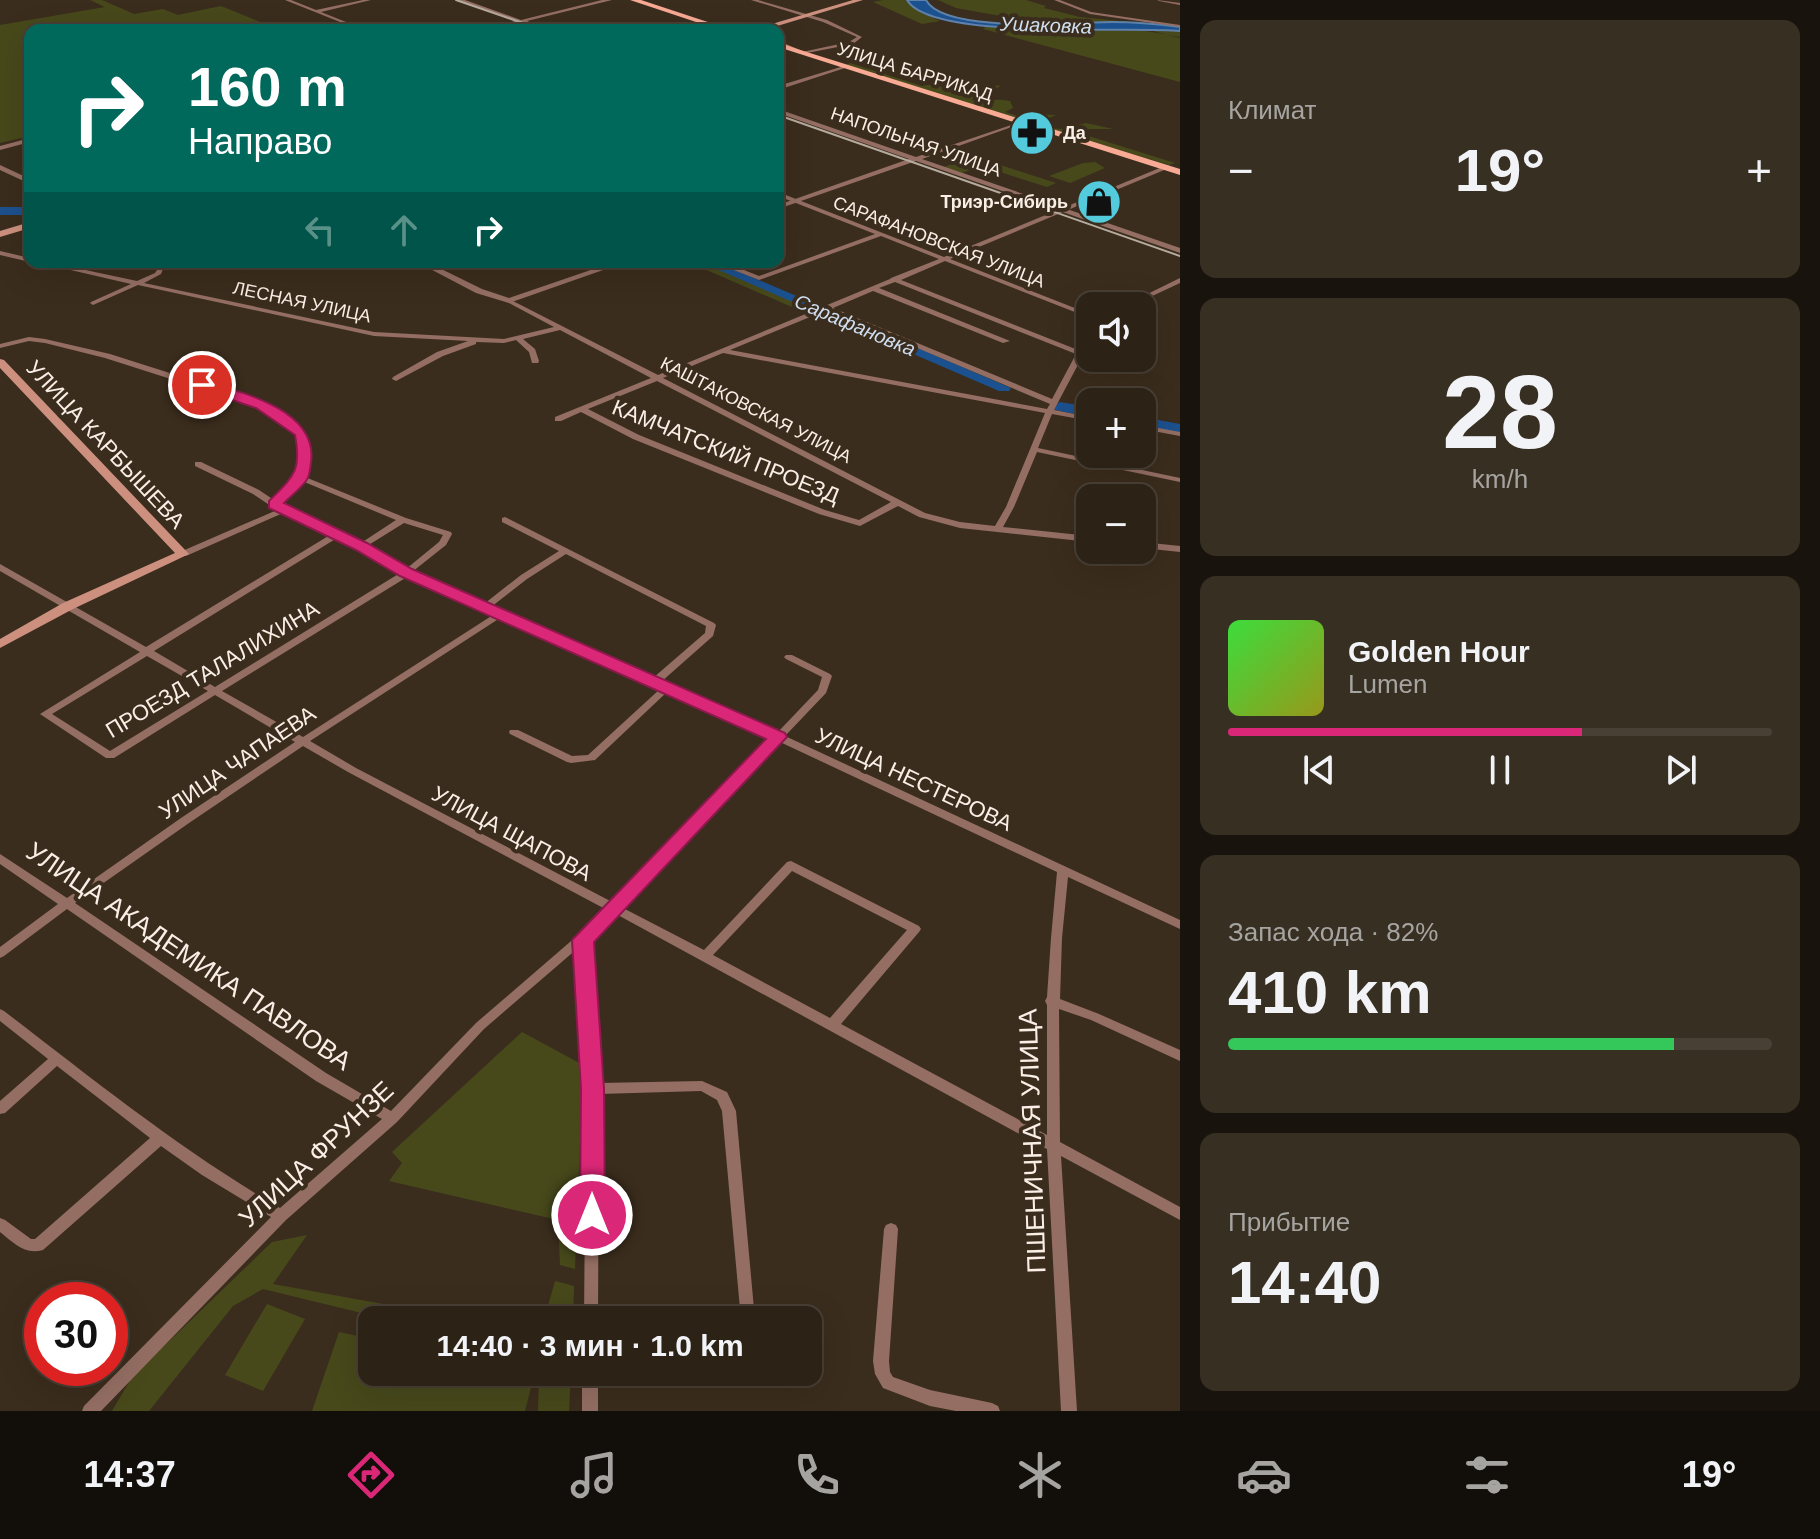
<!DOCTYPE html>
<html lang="ru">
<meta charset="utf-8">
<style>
:root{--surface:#2c2216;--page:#382f23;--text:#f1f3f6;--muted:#a6a4a1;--line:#483f35;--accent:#db2777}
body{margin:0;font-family:Arial,sans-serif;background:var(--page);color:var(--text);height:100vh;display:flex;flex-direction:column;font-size:30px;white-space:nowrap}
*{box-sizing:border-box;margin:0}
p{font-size:26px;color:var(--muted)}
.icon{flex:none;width:44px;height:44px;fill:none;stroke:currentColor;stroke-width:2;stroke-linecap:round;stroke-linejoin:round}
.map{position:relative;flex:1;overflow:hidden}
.panel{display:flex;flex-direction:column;gap:20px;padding:20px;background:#18130c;width:640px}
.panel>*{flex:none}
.guide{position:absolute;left:24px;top:24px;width:760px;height:244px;border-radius:16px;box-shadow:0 8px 32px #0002,0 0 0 2px var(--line);background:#00695c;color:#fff;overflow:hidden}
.buttons{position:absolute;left:1076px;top:292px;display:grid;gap:16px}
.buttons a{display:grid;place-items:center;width:80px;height:80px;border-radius:16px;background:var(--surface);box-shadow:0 8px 32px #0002,0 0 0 2px var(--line);font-size:40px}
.speed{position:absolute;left:24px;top:1282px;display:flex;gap:16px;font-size:40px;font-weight:700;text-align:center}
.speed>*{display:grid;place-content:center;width:104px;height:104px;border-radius:50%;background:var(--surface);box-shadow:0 8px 32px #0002,0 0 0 2px var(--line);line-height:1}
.speed .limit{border:12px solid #d22;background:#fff;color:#111}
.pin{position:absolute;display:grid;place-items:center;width:68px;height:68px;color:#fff;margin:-34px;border:4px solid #fff;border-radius:50%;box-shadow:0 2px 8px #0007}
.me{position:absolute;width:88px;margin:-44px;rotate:0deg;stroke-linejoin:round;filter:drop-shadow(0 0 6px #0008)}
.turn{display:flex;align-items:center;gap:28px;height:168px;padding:0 32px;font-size:36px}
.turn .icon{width:104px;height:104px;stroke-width:2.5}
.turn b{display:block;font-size:56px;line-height:68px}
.lanes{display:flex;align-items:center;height:76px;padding:0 32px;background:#0003;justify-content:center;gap:40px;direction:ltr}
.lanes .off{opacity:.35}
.big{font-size:60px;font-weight:600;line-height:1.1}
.panel .widget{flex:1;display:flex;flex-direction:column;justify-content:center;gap:12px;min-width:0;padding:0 28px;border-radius:16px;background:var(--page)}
.panel .dial{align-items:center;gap:0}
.dial b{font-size:104px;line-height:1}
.song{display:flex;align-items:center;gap:24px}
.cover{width:96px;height:96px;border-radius:12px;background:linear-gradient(135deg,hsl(120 70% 55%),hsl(60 70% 35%))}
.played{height:8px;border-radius:4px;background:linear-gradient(90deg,var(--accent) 65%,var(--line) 65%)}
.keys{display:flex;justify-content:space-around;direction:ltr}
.heat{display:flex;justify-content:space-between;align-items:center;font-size:44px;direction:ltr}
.charge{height:12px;border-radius:6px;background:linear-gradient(90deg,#34c759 82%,var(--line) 0)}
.trip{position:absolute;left:358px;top:1306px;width:464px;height:80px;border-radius:16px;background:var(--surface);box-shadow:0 8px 32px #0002,0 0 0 2px var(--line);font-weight:600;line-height:80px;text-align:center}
.menu{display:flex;height:128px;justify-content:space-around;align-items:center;background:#120e09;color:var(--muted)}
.menu .icon{width:56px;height:56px}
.menu .active{color:var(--accent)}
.menu b{font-size:36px;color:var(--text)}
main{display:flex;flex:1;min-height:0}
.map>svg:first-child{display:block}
.green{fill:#47491b}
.water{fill:#1c518f;stroke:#5e80a9;stroke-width:2}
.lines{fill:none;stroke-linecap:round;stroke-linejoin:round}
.river{fill:#1c518f;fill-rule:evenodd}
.minor{fill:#946e63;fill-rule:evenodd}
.tertiary{fill:#946e63;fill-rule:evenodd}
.secondary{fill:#cd907f;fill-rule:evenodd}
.primary{fill:#f9aa94;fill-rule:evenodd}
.tram{stroke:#b5aa9e;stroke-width:2}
.route{fill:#db2777;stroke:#8e194d;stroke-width:2}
.labels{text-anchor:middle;stroke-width:8;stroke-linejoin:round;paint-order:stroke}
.far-street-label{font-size:18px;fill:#f9efe6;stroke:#3b2d1d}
.far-poi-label{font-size:18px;font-weight:bold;fill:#f9efe6;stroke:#3b2d1d;text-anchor:start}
.far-water-label{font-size:20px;font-style:italic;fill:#ceddef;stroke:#3b2d1d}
.street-label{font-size:22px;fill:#f9efe6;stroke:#3b2d1d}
.near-street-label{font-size:26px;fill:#f9efe6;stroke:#3b2d1d}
</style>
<main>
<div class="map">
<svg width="1180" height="1411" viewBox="0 0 1180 1411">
<rect width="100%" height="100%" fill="#3b2d1d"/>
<g class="green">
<polygon points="90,0 102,0 134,14 163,9 178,15 221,6 280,30 30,30 30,136 0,143 0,25 105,7"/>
<polygon points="883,0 907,0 920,12 940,21 922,24 873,2"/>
<polygon points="938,0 1026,0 1046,6 1044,8 1080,17 1138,23 1069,22 995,15 956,8"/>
<polygon points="986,26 1134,29 1164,34 1150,30 1180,31 1180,37 1167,35 1180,38 1180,82 983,29"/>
<path d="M850 63 922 86C936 82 948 91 962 93 975 95 987 83 1001 86L971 100C984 101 998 98 1010 101L1013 108 1005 112 1024 118 1033 114 1056 115 1035 124 846 65Z"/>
<polygon points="1086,123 1113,129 1066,129 1175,163 1169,165 1048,128 1063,129"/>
<polygon points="973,156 1056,183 1047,187 981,166 962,173 944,167"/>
<polygon points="1095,162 1105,168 1070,183 1049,176 1083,163"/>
<polygon points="688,262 702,262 801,303 792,307"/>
<polygon points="522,1032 583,1065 575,1269 560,1265 558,1220 389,1181 402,1163 392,1152"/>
<polygon points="307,1235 273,1284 383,1304 378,1317 263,1289 233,1306 149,1411 112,1411 132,1377 272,1242"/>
<polygon points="555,1281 574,1286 573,1320 544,1320"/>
<polygon points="267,1304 305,1319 263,1391 225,1375"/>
<polygon points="339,1332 372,1339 372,1372 535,1372 525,1411 312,1411"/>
<polygon points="539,1372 571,1372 569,1411 538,1411"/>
</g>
<path class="water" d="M907 0H926C944 34 1075 22 1112 22 1135 22 1157 24 1180 27V31C1130 26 931 41 907 0Z"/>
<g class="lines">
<g class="river">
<rect x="0" y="207" width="30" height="8"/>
<polygon points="700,262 717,262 1011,388 1009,391 999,391"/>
<polygon points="1060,402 1090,407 1090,417 1055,410 1052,407"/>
<polygon points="1142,417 1180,424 1180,434 1142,427"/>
</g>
<g class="minor">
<polygon points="285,0 291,0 316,10 363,0 371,0 321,12 366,30 360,30"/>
<polygon points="751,0 758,0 827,20 862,37 853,44 802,54 802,52 849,42 857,37 823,22"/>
<polygon points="1054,0 1060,0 1091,12 1180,25 1180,27 1090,14"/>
<polygon points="1157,0 1180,3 1180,5 1159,1"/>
<polygon points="844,66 848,67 778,90 778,86"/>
<path d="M1167 165 1169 166V168L950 259 1090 314V318L945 261 901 280 1078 350 1086 335 1090 333V342L1054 410 1090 417V421L1052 414 1038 448 1180 478V482L1037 452 1014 507 1003 527 1090 536V542L960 528 919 517 898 506 860 526 819 514 633 439 581 412 561 421H555V417L651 378 560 330 523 339 535 349 539 361 538 363H532L529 352 516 340 504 343 476 342V344L443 356 396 381 392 379 393 377 437 352 468 341 374 336 138 285 93 305 90 303 91 302 131 284 36 262H48L137 281 155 273 157 270 147 262H154L163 269 161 274 144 283 374 332 504 339 554 327 507 302V300L509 299 658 375 890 279 891 278 939 259 881 236 759 280 716 263 715 262H724L759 276 875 234 778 196V192L944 257ZM895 282 1076 354 1052 399 833 308 873 291 1003 343 1010 341 879 288ZM827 310 1050 404 1047 409 730 350ZM723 353 1045 413 1006 507 995 526 960 522 925 513 663 378ZM657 381 891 502 859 520 825 510 639 435 588 409Z"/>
<polygon points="0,251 30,258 30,262 0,255"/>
<polygon points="1180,278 1180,283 1131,306 1123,306"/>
<path d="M29 337 45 339 110 354 264 403 299 425 306 435 309 452 305 477 406 518 451 532 452 534 446 545 412 572 484 604 521 575 559 551 502 522V518L505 517 714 623 716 625 713 636 661 682 777 733 818 690 822 677 786 659 784 657 786 655H792L830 674 832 676 826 693 785 736 1180 920V929L1068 877 1062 938 1060 999 1099 1014 1180 1050V1061L1091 1020 1059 1009 1060 1142 1180 1207V1220L1061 1156 1077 1411H1061L1047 1149 616 914 588 939 599 1083 702 1081 727 1092 736 1111 755 1320H741L722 1111 717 1100 701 1091 599 1094 598 1320H584L586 1089 578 948 484 1029 397 1122 286 1220 101 1411H82L84 1406 271 1217 202 1175 161 1146 43 1250C24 1255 14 1243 0 1232V1218L5 1220 31 1239H35L150 1138 57 1066 5 1113 0 1114V1101L48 1059 0 1021V1009L4 1011C94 1080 182 1151 280 1208L382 1119 316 1081 67 909 4 956 0 958V947L58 904 0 864V854L67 898 181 818 295 742 215 695 114 758H106L40 714 140 652 0 571V564L146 647 330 535 283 513 186 556H180L179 554 180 552 277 510 253 494 195 466V462H201L259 490 274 500 297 477 301 452 298 435 293 429 258 407 105 358 45 343 29 341 0 348V344ZM302 481 396 520 361 543 280 504ZM404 523 443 535 439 542 406 569 367 546ZM337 538 358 548 400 573 215 687 154 651ZM566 554 706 626 705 633 653 678 506 614 505 611H500L491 607 527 579ZM407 577 493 615 303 737 222 691ZM500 618 660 689 588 755 572 756 518 730H510L509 732 510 734 567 762 571 763 595 760 667 692 772 738 614 903 356 768 310 741ZM147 656 208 691 110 751 52 714ZM780 742 1057 872 1051 938 1047 997 1045 1001 1047 1005V1135L841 1024 919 932 921 929 919 926 791 861 787 862 704 950 623 908ZM303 746 348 772 607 910 476 1023 391 1111 326 1073 75 903 189 823ZM792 871 907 930 830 1018 713 955Z"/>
<polygon points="1142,425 1180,432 1180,436 1142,429"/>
<polygon points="1142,542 1180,546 1180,552 1142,548"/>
<polygon points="891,1223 896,1225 898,1229 889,1361 890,1372 893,1377 930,1390 992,1403 998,1406 1000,1411 956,1411 930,1406 883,1388 875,1374 873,1361 884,1229 886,1225"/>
<rect x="582" y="1372" width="16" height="39"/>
</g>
<g class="tertiary">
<path d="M457 0H465L521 20 602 0H612L527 21 549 30C539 30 532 25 522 24 510 22 495 30 482 30L515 21Z"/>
<polygon points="778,109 916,157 1023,121 1023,123 922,159 1180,248 1180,253 916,161 778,209 778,205 909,159 778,113"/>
<polygon points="30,138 30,142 0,150 0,146"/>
<polygon points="0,165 30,179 30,184 0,170"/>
<polygon points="417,262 427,262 482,289 509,298 614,262 626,262 509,303 476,293"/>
</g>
<g class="secondary">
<polygon points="853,0 863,0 764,30 717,27 720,25 765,26"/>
<polygon points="778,41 805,52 806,53 801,54 778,45"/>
<polygon points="30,222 30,228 0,237 0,231"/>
<polygon points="0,359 4,360 189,554 73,609 0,648 0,639 63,603 175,553 0,368"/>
</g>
<g class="primary">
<polygon points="630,0 641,0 732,30 720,30"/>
<polygon points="778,43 1180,169 1180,175 778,47"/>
</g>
<g class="tram">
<polyline points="456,0 543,30"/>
<polyline points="778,115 1180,256"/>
</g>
</g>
<path class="route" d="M202 381C242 392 319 410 311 463 310 469 310 476 306 481 300 489 291 496 284 503L367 543 412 569 785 733 787 737 594 942 604 1089 605 1215 601 1223 592 1226 583 1223 580 1215 581 1089 572 940 766 739 400 576 356 550 269 508V501C293 477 302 471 295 435L256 408 197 388V382Z"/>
<defs>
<g id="pharmacy-disc" transform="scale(2.3)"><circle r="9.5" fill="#54cadd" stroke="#3b2d1d"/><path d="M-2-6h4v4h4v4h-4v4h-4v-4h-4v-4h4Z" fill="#111"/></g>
<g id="shop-disc" transform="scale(2.3)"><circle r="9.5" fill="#54cadd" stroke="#3b2d1d"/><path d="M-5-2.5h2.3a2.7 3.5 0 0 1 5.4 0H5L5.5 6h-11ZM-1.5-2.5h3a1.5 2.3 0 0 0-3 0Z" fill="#111"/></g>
</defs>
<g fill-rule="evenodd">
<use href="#pharmacy-disc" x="1032" y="133"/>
<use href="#shop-disc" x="1099" y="202"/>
</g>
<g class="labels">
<g class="far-street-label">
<text transform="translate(915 72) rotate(17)" y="6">УЛИЦА БАРРИКАД</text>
<text transform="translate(916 142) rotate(19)" y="6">НАПОЛЬНАЯ УЛИЦА</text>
<text transform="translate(939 242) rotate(21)" y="6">САРАФАНОВСКАЯ УЛИЦА</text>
<text transform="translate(302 302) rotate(12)" y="6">ЛЕСНАЯ УЛИЦА</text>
<text transform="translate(756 410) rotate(27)" y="6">КАШТАКОВСКАЯ УЛИЦА</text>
</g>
<g class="far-poi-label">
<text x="1063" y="139">Да</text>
<text x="1068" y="208" text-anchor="end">Триэр-Сибирь</text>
</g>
<g class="far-water-label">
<text transform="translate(1046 25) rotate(2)" y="7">Ушаковка</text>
<text transform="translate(855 325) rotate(23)" y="7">Сарафановка</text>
</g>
<g class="street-label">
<text transform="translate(106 444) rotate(47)" y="8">УЛИЦА КАРБЫШЕВА</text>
<text transform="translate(726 451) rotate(22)" y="8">КАМЧАТСКИЙ ПРОЕЗД</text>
<text transform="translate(212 669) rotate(-31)" y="8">ПРОЕЗД ТАЛАЛИХИНА</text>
<text transform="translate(237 762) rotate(-34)" y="8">УЛИЦА ЧАПАЕВА</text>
<text transform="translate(914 779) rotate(25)" y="8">УЛИЦА НЕСТЕРОВА</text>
<text transform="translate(512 833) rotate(28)" y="8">УЛИЦА ЩАПОВА</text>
</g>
<g class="near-street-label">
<text transform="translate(189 956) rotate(34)" y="9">УЛИЦА АКАДЕМИКА ПАВЛОВА</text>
<text transform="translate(1032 1141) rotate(-92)" y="9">ПШЕНИЧНАЯ УЛИЦА</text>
<text transform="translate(316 1154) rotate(-43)" y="9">УЛИЦА ФРУНЗЕ</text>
</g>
</g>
</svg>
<div class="buttons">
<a><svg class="icon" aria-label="sound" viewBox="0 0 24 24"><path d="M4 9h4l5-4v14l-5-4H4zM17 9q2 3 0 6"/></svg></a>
<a>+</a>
<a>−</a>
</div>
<div class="speed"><div class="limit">30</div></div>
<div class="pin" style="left:202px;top:385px;background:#d93025"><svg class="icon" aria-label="arrive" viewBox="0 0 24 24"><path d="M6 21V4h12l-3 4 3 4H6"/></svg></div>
<svg class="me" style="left:592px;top:1215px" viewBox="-20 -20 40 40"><circle r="17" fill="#db2777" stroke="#fff" stroke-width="3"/><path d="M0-11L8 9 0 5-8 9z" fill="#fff"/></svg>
<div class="trip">14:40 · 3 мин · 1.0 km</div>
<div class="guide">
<div class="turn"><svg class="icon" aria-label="right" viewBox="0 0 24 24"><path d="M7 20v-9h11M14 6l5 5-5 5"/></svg><div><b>160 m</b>Направо</div></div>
<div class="lanes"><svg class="icon off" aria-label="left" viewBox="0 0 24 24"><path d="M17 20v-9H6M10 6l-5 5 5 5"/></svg><svg class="icon off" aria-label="ahead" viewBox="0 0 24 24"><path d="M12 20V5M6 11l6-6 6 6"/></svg><svg class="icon" aria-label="right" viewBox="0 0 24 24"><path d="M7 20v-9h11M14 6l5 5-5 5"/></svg></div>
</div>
</div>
<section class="panel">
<div class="widget"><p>Климат</p>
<div class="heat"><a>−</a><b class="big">19°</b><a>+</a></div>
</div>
<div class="widget dial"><b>28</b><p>km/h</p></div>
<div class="widget">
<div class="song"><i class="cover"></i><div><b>Golden Hour</b><p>Lumen</p></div></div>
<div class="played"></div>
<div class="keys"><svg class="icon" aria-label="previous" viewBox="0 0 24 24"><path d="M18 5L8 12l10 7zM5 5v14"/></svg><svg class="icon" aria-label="pause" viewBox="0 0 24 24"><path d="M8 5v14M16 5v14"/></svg><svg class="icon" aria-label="next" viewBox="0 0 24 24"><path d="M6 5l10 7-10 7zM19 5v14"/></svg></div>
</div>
<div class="widget"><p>Запас хода · 82%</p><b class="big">410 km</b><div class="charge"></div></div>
<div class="widget"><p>Прибытие</p><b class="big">14:40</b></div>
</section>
</main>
<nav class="menu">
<b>14:37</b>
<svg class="icon active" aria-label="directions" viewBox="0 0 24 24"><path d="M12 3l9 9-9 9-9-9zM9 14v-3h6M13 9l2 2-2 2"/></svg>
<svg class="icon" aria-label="music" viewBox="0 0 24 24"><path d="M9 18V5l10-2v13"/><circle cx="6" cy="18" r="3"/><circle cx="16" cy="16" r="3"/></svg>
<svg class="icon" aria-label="phone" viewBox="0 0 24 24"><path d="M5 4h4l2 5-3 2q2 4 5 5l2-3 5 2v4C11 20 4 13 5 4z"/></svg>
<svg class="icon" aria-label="climate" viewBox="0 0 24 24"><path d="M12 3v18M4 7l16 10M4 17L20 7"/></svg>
<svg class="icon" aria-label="car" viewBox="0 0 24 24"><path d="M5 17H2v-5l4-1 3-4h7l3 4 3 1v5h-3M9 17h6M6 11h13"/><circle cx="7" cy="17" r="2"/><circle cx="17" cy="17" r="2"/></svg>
<svg class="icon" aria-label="filters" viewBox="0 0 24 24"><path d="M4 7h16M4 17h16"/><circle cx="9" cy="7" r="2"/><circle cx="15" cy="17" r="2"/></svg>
<b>19°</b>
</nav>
